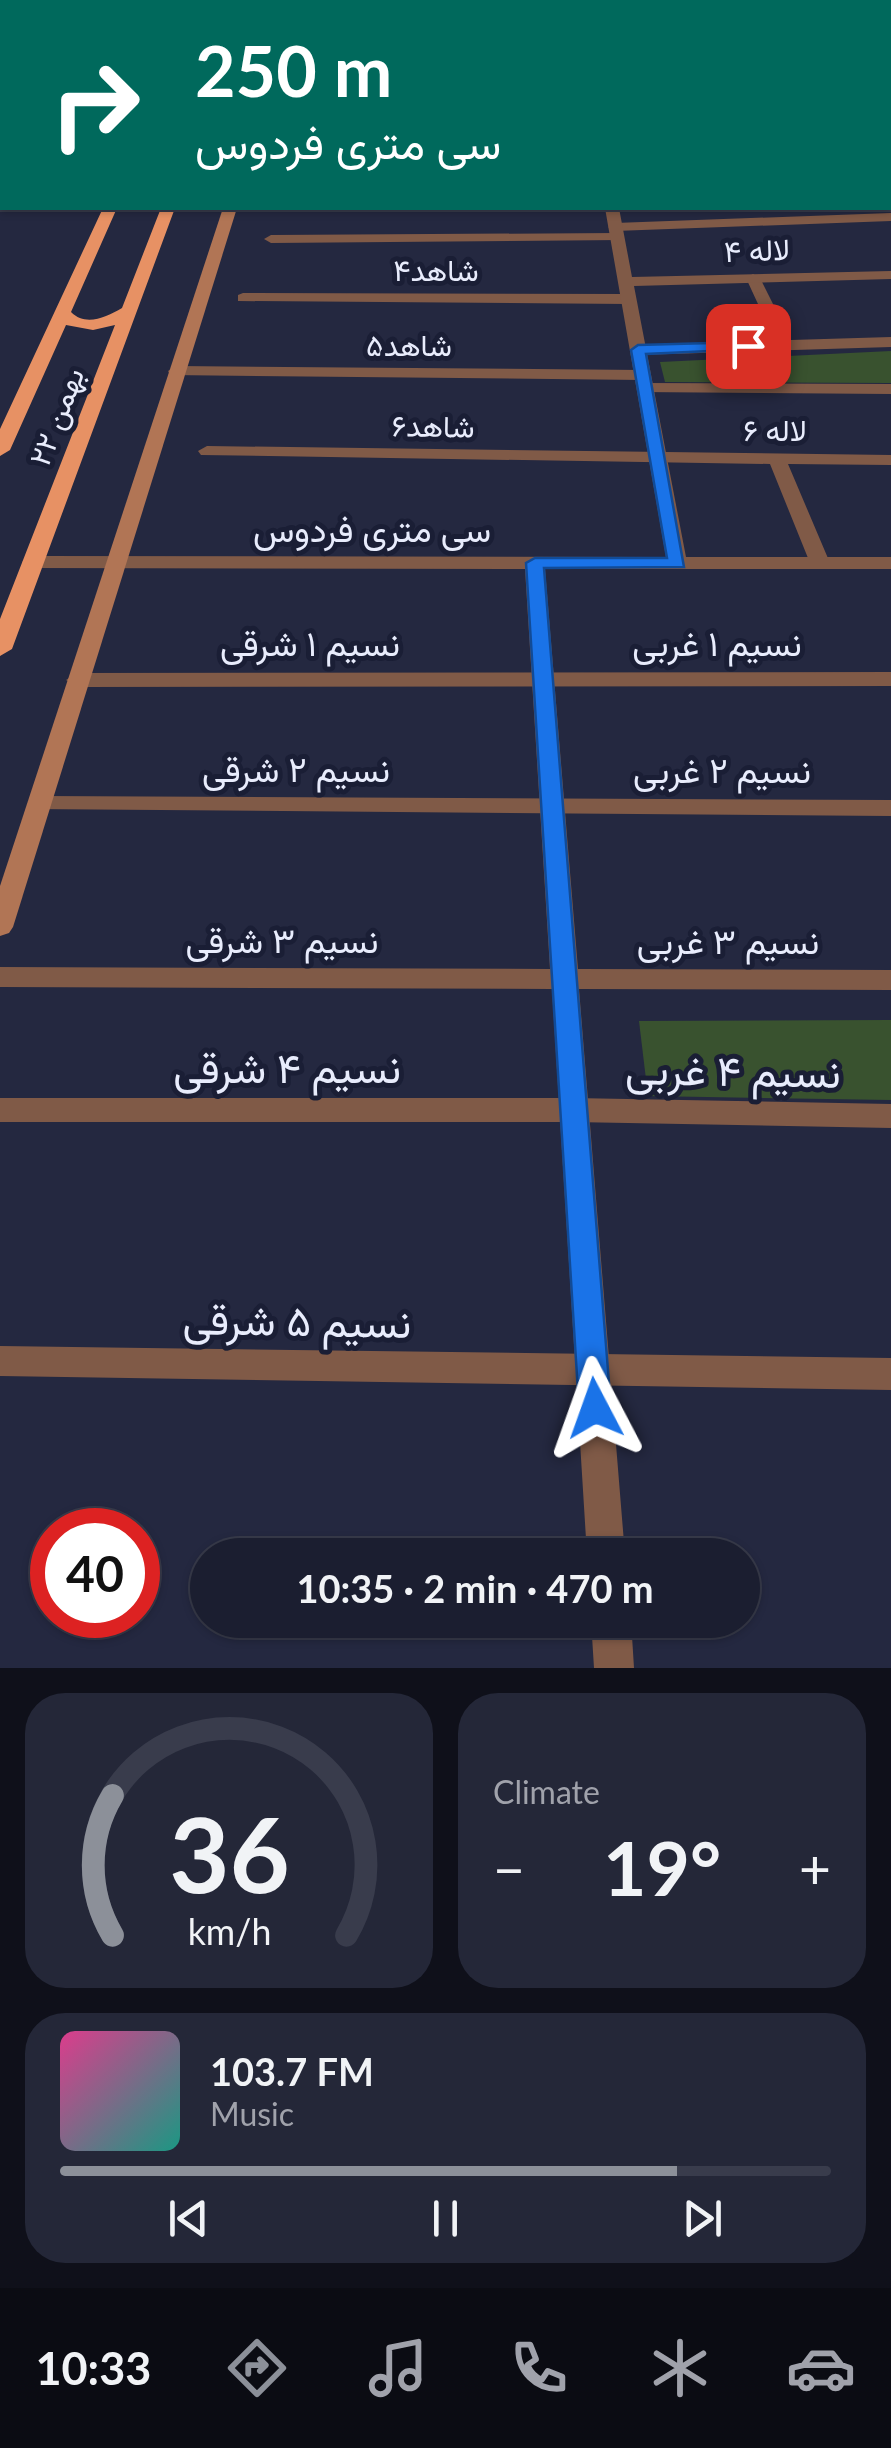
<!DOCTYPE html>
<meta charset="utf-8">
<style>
:root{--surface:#1b1e30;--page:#242738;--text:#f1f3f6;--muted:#a0a2ab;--line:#393c4c;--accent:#8c9099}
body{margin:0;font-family:Lato,Vazirmatn,sans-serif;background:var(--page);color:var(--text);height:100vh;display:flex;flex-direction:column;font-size:38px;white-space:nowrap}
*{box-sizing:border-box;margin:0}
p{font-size:32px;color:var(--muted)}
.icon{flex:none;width:55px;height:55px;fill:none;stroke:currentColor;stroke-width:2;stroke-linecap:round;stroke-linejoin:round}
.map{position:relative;height:1668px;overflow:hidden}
.side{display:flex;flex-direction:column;gap:25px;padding:25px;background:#0f101a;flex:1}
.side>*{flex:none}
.guide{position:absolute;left:0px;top:0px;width:892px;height:210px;box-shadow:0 2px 8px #0004,0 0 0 2px var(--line);background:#00695c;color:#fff;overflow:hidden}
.speed{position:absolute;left:30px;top:1508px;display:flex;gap:20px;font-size:50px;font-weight:700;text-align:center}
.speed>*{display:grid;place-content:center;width:130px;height:130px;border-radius:50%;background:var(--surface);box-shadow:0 2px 8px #0004,0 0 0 2px var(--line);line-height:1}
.speed .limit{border:15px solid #d22;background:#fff;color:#111}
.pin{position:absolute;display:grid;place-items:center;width:85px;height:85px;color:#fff;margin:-42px;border-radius:20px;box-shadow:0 5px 15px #0006}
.me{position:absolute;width:110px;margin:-55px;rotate:356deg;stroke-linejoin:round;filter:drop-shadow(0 0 8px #0008)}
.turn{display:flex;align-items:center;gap:35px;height:210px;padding:0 30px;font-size:45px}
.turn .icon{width:130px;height:130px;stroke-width:2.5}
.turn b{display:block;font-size:70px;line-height:85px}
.big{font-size:75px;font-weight:700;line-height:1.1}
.side .widget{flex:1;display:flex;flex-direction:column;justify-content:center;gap:15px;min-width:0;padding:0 35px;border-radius:40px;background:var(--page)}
.side .dial{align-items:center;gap:0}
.dial svg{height:260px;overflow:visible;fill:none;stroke:var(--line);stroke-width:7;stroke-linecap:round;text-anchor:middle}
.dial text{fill:var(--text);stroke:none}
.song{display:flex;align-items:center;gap:30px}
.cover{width:120px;height:120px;border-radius:15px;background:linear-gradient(135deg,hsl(330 70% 55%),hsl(170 70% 35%))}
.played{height:10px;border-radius:5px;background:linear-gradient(90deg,var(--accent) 80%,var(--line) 80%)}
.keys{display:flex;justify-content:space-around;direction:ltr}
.heat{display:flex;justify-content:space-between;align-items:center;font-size:55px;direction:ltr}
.side .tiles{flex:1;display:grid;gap:25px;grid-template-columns:1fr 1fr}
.widget:last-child{grid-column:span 2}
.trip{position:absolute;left:190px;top:1538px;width:570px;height:100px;border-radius:50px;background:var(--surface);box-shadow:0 2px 8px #0004,0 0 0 2px var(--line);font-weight:700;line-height:100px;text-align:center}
.tabs{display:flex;height:160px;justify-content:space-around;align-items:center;background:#0b0c13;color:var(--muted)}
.tabs .icon{width:70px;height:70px}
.tabs .selected{color:var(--accent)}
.tabs b{font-size:45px;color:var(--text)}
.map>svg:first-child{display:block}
.green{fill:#39522f}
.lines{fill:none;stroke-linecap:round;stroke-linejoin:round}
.service{fill:#805a47;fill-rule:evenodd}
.minor{fill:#805a47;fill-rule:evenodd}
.tertiary{fill:#805a47;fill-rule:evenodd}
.secondary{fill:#b17555;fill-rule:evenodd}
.trunk{fill:#e79164;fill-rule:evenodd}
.route{fill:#1a73e8;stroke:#114b97;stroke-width:2.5}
.labels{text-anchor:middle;stroke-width:10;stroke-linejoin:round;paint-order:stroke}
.far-street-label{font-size:30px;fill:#e8ecfc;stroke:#1a1e35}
.street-label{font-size:35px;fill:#e8ecfc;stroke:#1a1e35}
.near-street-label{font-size:42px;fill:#e8ecfc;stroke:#1a1e35}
</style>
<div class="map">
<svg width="891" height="1668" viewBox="0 0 891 1668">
<rect width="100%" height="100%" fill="#242840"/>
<g class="green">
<polygon points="891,351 891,383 665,382 660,362"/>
<polygon points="891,1020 891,1100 648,1096 639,1021"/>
</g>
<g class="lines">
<g class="service">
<polygon points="521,0 527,0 528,2 522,2"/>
<polygon points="796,0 800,1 801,2 793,2"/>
<rect x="890" y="35" width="1" height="4"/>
<rect x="890" y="92" width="1" height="4"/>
</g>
<g class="minor">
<rect x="890" y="166" width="1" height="8"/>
<polygon points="891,213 891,221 615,231 608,227 615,223"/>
<polygon points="617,233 622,234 622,240 271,243 264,239 271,235"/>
<polygon points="753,274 760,278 791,340 891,337 891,347 638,355 630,350 638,345 775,341 746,278"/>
<polygon points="243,293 628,294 636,299 628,304 238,301 238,295"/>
<polygon points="176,366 642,370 650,375 642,380 170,375 168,371"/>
<polygon points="645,383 891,384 891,394 639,392 637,388"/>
<polygon points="207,446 891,455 891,465 788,464 830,563 820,569 810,563 770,464 201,455 198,451"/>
<polygon points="891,672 891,686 77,687 66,680 77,673"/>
<polygon points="39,796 891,800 891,816 30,809 27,804"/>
<polygon points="0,1098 573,1098 891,1104 891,1128 573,1122 0,1122"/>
<polygon points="0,1346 891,1358 891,1390 0,1376"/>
</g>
<g class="tertiary">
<polygon points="605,208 619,208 632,277 891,271 891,279 634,286 686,557 891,557 891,569 545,569 578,969 891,970 891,990 579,989 625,1555 587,1555 552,989 0,987 0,967 550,969 525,569 32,568 22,562 32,556 666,557"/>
<polygon points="591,1620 631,1620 634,1668 594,1668"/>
</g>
<g class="secondary">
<rect x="890" y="103" width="1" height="8"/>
<rect x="890" y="123" width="1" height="8"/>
<polygon points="2,137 2,145 0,146 0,138"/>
<polygon points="223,208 237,208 13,927 9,933 0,936 0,886"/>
</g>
<path class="trunk" d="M103 208H117L71 312C86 327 106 317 122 308L161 208H175L12 649 0 656V619L115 325 93 330 66 325 10 450 0 456V429Z"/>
</g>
<polygon class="route" points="748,342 754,343 754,349 646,354 684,567 544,568 611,1408 606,1418 595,1423 584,1418 579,1408 526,563 535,558 667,558 631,350 638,345"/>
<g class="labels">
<g class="far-street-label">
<text transform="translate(757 251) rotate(-2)" y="10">لاله ۴</text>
<text x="436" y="281">شاهد۴</text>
<text x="409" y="356">شاهد۵</text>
<text transform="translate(57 417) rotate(-69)" y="10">۲۲ بهمن</text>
<text transform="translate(433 427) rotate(1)" y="10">شاهد۶</text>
<text x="775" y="441">لاله ۶</text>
</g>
<g class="street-label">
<text x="372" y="542">سی متری فردوس</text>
<text x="310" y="656">نسیم ۱ شرقی</text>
<text x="717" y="656">نسیم ۱ غربی</text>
<text x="296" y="782">نسیم ۲ شرقی</text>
<text x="722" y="783">نسیم ۲ غربی</text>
<text x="282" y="953">نسیم ۳ شرقی</text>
<text x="728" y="954">نسیم ۳ غربی</text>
</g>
<g class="near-street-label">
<text x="287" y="1083">نسیم ۴ شرقی</text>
<text transform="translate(733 1071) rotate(1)" y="15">نسیم ۴ غربی</text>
<text transform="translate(297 1321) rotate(1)" y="15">نسیم ۵ شرقی</text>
</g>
</g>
</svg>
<div class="speed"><div class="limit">40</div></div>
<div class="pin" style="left:748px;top:346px;background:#d93025"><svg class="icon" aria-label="arrive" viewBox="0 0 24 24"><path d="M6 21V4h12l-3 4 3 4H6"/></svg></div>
<svg class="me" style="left:595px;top:1408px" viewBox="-20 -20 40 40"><path d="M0-17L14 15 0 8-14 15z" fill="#1a73e8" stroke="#fff" stroke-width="4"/></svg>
<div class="trip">10:35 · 2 min · 470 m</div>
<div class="guide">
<div class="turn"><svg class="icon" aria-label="right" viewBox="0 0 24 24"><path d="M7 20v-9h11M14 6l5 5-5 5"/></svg><div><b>250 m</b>سی متری فردوس</div></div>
</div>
</div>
<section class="side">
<div class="tiles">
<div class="widget dial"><svg viewBox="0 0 100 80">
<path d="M14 69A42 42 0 1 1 86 69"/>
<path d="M14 69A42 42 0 0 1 14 26" stroke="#8c9099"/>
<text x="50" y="56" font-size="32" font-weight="700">36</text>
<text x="50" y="72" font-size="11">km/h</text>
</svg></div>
<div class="widget"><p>Climate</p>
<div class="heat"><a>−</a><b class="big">19°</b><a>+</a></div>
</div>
<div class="widget">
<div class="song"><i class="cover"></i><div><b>103.7 FM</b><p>Music</p></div></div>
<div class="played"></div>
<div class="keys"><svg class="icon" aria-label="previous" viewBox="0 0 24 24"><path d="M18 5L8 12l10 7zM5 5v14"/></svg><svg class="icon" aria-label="pause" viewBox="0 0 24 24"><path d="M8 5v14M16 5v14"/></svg><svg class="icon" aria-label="next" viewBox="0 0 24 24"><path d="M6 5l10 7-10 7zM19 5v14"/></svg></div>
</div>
</div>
</section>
<nav class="tabs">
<b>10:33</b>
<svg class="icon selected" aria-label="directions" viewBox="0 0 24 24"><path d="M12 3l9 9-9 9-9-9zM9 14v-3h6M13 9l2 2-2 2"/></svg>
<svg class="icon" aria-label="music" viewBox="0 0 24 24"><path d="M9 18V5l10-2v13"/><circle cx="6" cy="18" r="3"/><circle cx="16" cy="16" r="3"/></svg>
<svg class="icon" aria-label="phone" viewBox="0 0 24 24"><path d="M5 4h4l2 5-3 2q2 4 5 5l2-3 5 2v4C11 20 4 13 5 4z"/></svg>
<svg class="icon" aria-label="climate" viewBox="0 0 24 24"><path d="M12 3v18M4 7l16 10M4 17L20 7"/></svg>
<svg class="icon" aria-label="car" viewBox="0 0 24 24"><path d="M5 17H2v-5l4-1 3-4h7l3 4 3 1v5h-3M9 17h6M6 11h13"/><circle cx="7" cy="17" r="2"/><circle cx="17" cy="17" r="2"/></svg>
</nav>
